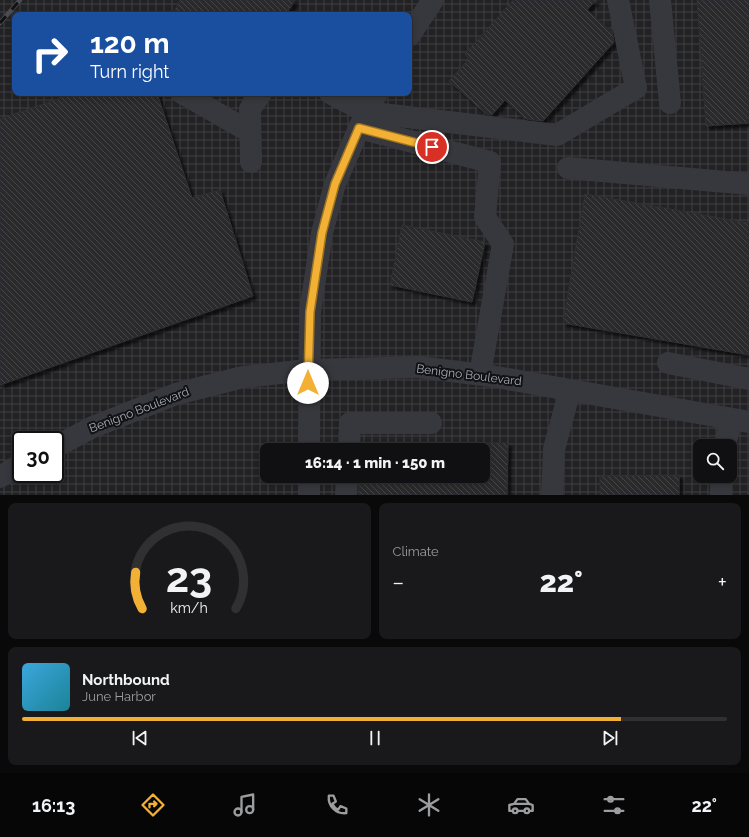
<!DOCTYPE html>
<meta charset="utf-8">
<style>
:root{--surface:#101012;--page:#19191b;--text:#f1f3f6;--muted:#9c9d9f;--line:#303032;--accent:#f2b134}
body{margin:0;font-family:Raleway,sans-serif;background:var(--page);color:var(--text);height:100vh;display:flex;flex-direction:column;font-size:15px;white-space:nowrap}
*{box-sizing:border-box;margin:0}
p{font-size:13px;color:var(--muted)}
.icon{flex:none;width:22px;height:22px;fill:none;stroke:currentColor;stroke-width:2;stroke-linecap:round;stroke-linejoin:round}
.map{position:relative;height:495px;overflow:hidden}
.side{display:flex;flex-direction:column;gap:8px;padding:8px;background:#09090a;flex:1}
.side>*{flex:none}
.hud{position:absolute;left:12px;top:12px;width:400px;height:84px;border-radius:8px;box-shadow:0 2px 6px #0003,0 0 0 1px var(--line);background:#1a4fa0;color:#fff;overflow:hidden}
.buttons{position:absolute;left:693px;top:439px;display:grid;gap:8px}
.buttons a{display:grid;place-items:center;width:44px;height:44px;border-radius:8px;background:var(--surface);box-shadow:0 2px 6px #0003,0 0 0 1px var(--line);font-size:20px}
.speed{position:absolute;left:12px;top:431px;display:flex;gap:8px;font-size:20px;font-weight:700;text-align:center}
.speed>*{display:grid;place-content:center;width:52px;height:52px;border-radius:50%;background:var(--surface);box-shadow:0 2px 6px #0003,0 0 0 1px var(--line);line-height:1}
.speed .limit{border:2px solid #111;border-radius:6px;background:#fff;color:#111}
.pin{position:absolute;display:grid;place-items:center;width:34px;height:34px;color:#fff;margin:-17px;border:2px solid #fff;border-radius:50%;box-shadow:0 1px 4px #0007}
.me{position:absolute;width:44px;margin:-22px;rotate:0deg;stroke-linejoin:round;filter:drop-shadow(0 0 3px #0008)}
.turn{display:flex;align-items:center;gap:14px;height:84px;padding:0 12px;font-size:18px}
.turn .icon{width:52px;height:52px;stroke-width:2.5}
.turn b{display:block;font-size:28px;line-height:34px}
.big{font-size:30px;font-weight:800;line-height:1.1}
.side .tile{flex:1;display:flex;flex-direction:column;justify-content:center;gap:6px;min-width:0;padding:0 14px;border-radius:8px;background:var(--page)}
.side .dial{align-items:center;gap:0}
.dial svg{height:104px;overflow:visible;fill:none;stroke:var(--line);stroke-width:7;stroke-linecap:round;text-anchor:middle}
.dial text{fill:var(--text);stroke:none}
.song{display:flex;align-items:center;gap:12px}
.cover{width:48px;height:48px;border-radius:6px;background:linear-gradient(135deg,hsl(200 70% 55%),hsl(190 70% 35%))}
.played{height:4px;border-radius:2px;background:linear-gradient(90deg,var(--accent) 85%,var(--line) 85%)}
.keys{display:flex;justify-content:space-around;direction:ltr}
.heat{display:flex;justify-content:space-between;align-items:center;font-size:22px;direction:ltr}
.side .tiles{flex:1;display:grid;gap:8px;grid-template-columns:1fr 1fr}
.tile:last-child{grid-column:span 2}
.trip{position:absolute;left:260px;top:443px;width:230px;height:40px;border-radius:8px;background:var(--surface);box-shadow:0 2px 6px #0003,0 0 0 1px var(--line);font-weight:800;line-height:40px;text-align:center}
.tab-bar{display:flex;height:64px;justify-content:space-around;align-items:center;background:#060607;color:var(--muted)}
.tab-bar .icon{width:28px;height:28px}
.tab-bar .active{color:var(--accent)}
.tab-bar b{font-size:18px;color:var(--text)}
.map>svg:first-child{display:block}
.industrial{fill:url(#industrial-grid);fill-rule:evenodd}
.building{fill:url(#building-back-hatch);stroke:#303034;filter:url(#shadow)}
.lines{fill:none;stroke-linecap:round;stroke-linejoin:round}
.minor{stroke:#37383d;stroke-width:22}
.rail-casing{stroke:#4a4c52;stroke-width:4.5}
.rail{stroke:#111113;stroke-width:3;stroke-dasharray:9;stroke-linecap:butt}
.route-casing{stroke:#9d7322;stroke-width:10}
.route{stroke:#f2b134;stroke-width:7}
.labels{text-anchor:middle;stroke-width:4;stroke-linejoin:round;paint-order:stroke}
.street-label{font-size:12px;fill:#a8adb8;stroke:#111113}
</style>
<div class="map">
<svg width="749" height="495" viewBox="0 0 749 495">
<defs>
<pattern id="industrial-grid" width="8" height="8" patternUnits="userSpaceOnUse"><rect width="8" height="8" fill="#222225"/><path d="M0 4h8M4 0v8" fill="none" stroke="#3f3f43"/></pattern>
<pattern id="building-back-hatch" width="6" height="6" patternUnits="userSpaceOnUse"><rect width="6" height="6" fill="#29292c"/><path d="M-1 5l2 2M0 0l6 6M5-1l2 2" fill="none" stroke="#454548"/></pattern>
<filter id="shadow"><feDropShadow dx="3.5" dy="3.5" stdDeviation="1" flood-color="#0009"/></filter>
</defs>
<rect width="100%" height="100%" fill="#161618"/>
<path class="industrial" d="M0 0H749V495H0ZM15 15H409V93H15ZM21 440H55V474H21ZM700 446H730V476H700ZM267 450H483V476H267Z"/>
<g class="building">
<polygon points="181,0 295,0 286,15 171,15"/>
<polygon points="513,0 596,0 587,10 612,32 614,42 543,121 526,119 505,100 492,115 486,114 449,81 469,59 465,54"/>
<polygon points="697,0 749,0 749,123 706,126"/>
<polygon points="75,93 157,93 192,198 220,190 253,296 0,385 0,119"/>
<polygon points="585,194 749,223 749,355 563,323"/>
<polygon points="402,225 485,242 472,302 390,285"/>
<polygon points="483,443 508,443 507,495 359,495 359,476 483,476"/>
<polygon points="679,475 679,495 600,495 600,476"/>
</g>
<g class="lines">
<g class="minor">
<polyline points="660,0 670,103"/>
<polyline points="409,36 433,0"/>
<polyline points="182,93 250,132"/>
<polyline points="330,93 366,112 557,135 636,88 618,0"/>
<polyline points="359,128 490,162 485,217 503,244 480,374"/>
<polyline points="251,162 250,109 261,93"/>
<polyline points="568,168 749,184"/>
<polyline points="668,363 749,379"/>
<polyline points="725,446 731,419"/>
<polyline points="55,447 93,427 176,394 243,377 308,370 419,367 491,376 749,422"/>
<polyline points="309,450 310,312 322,233 335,184 366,112 377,93"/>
<polyline points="349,450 350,423 431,423"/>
<polyline points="309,476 309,495"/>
<polyline points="0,477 21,464"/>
<polyline points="346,495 347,476"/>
<polyline points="552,495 554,449 570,390"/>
<polyline points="721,495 721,476"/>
</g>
<g class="rail-casing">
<polyline id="rail" points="0,23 20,0"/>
</g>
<use href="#rail" class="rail"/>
</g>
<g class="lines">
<g class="route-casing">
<polyline id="route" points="308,383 310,312 322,233 335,184 359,128 432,147"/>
</g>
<use href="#route" class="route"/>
</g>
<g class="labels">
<g class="street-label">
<text transform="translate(469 375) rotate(7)" y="4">Benigno Boulevard</text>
<text transform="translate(139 410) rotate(-21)" y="4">Benigno Boulevard</text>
</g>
</g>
</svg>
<div class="buttons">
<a><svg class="icon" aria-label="search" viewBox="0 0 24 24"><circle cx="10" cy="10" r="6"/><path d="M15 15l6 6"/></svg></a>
</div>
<div class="speed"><div class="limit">30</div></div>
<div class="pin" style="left:432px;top:147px;background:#d93025"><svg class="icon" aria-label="arrive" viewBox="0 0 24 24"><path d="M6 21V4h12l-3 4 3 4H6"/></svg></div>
<svg class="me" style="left:308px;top:383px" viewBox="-20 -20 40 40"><circle r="19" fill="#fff"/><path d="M0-13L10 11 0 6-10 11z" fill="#f2b134"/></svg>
<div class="trip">16:14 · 1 min · 150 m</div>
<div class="hud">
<div class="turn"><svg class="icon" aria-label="right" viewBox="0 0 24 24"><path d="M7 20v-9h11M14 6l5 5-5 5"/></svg><div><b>120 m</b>Turn right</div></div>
</div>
</div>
<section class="side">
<div class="tiles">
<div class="tile dial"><svg viewBox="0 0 100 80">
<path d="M14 69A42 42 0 1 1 86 69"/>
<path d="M14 69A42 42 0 0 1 9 41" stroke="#f2b134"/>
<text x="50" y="56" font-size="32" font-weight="700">23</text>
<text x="50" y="72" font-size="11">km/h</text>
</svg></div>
<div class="tile"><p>Climate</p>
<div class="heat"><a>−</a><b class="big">22°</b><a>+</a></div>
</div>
<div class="tile">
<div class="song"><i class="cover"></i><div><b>Northbound</b><p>June Harbor</p></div></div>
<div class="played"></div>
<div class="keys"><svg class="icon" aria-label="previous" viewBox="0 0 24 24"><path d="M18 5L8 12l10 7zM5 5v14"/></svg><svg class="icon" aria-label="pause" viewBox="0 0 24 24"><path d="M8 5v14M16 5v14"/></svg><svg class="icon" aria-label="next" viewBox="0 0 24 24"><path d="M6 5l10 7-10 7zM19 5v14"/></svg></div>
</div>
</div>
</section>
<nav class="tab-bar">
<b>16:13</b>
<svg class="icon active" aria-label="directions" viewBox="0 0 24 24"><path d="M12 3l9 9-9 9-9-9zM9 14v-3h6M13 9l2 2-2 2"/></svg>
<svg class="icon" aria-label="music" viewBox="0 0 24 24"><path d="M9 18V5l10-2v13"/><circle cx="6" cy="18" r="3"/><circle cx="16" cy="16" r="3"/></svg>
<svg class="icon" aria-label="phone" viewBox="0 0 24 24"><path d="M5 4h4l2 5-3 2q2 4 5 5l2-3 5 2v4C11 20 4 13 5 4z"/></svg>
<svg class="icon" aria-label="climate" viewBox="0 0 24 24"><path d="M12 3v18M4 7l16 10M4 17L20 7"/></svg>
<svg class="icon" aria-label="car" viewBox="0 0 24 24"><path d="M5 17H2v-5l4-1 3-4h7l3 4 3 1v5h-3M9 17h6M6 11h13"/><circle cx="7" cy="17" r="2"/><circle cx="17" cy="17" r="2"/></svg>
<svg class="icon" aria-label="filters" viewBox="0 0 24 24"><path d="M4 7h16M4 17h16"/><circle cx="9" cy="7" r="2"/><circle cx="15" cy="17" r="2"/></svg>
<b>22°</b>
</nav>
